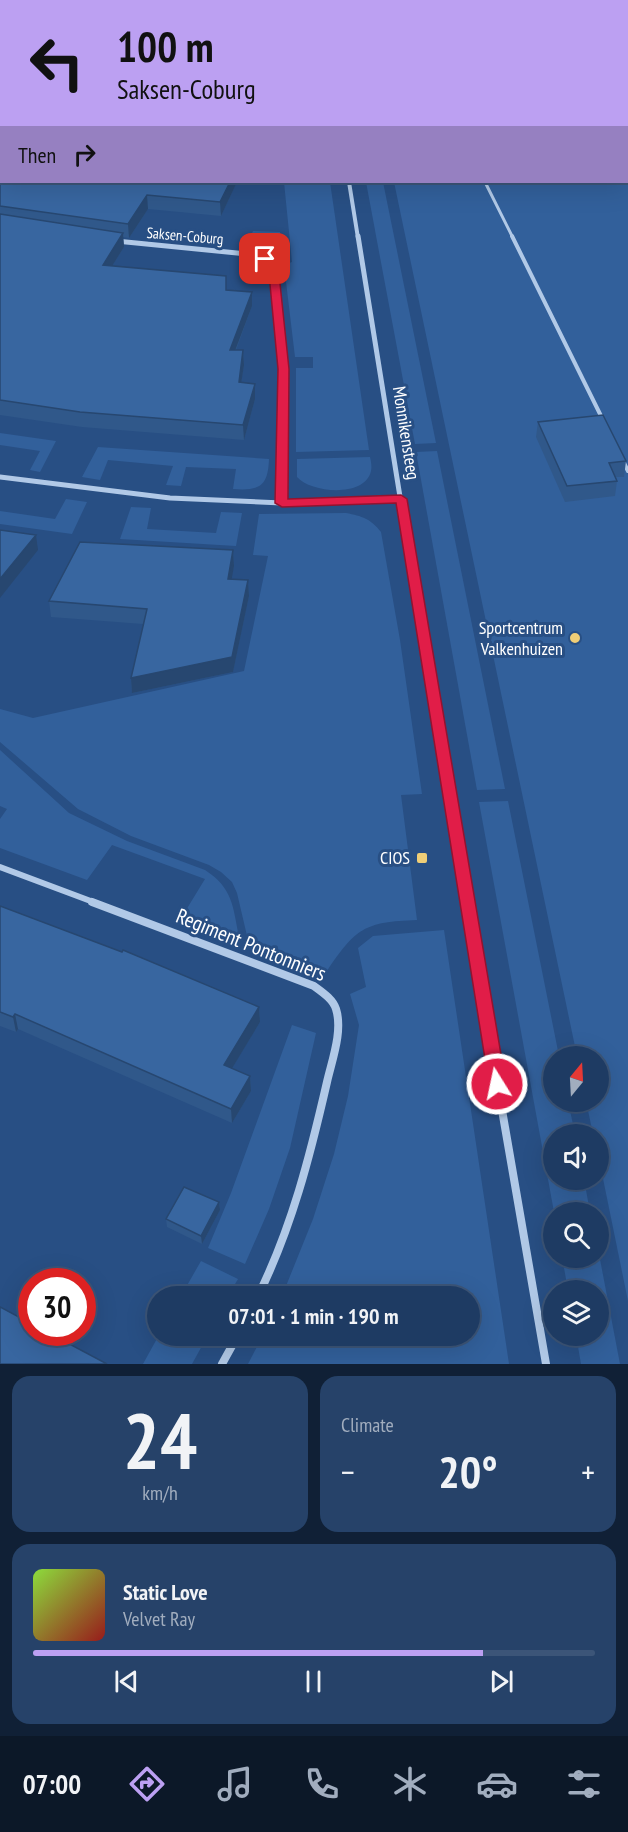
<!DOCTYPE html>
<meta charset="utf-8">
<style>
:root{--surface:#1e3b63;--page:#264269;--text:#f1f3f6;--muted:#a1adbe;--line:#3c5578;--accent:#bca0f2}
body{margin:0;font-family:"PT Sans Narrow",sans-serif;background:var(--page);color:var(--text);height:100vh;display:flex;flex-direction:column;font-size:22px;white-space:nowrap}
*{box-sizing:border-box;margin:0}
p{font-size:20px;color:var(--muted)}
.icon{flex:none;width:33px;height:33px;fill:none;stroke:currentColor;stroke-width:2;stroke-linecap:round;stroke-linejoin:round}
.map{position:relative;height:1364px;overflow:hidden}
.drawer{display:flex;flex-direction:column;gap:12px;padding:12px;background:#102036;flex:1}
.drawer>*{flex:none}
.top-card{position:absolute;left:0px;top:0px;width:628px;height:183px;box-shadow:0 6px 24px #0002,0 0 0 2px var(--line);background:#bca0f2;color:#111;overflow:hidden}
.needle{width:39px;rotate:18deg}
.buttons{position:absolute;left:543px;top:1046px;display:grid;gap:12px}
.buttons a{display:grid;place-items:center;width:66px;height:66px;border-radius:50%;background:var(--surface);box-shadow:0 6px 24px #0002,0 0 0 2px var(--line);font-size:30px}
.speed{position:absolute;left:18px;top:1268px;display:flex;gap:12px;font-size:30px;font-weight:700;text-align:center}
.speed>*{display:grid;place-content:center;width:78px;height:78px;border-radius:50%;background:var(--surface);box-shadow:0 6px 24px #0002,0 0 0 2px var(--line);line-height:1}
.speed .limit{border:9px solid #d22;background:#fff;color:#111}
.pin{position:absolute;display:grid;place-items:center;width:51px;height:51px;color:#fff;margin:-26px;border-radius:12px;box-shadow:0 3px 9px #0006}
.me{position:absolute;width:66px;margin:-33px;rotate:350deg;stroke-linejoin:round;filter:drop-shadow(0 0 4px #0008)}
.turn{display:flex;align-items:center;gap:21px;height:126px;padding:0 18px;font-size:27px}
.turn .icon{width:78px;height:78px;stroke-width:2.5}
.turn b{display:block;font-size:42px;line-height:51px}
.then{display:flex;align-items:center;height:57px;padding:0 18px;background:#0003;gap:12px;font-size:22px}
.big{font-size:45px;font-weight:800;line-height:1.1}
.drawer .widget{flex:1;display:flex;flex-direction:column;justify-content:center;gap:9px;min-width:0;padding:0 21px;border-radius:18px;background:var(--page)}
.drawer .dial{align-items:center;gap:0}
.dial b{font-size:78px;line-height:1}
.song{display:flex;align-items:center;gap:18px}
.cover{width:72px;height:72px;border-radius:9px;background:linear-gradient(135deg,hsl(90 70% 55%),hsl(0 70% 35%))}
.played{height:6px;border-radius:3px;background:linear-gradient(90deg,var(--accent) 80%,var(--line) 80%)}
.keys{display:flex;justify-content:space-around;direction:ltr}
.heat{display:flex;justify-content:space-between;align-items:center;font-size:33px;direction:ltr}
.drawer .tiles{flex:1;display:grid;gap:12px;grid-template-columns:1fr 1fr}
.widget:last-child{grid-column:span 2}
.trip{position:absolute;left:147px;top:1286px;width:333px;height:60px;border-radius:30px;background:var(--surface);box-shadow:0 6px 24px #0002,0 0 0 2px var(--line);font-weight:800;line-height:60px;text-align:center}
.tab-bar{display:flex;height:96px;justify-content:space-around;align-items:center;background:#0c1828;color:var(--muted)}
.tab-bar .icon{width:42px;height:42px}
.tab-bar .selected{color:var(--accent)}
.tab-bar b{font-size:27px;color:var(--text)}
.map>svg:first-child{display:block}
.green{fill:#32609b}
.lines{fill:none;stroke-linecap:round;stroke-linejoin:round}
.service-far1{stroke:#b1c9e7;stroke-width:3}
.service{stroke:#b1c9e7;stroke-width:4}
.minor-far3{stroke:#b1c9e7;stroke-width:4}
.minor-far2{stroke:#b1c9e7;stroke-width:5}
.minor-far1{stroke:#b1c9e7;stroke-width:6}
.minor{stroke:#b1c9e7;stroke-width:8}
.wall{fill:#30588a}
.shaded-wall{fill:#274770}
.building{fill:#3866a0;stroke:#274770;stroke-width:1.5}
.route{fill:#e11d48;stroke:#92132f;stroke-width:1.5}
.poi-dot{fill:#efce77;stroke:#284f84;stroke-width:2}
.labels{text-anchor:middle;stroke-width:6;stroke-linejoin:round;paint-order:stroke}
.far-street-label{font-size:15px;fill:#fff;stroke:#284f84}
.street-label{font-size:18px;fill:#fff;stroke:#284f84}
.poi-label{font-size:18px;fill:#fff;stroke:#284f84;text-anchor:end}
.near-street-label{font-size:21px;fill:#fff;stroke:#284f84}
</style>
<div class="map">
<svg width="628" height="1364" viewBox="0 0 628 1364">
<rect width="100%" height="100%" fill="#284f84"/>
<g class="green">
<polygon points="353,0 628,0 628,43 627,2"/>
<polygon points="627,50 628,50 628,1301 599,1159 598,1134 593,1134 586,1101 598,1101 598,1056 577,1056 394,182 627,182"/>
<polygon points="284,182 330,182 369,450 296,452 296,368 313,368 313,357 295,357 284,265 292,262"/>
<polygon points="366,182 383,182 436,443 415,444"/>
<polygon points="253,231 280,232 282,259 264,250 246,246"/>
<polygon points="0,433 56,441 40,472 30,470 40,451 0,445"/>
<path d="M98 447 269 459C268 486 260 491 233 489L236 469 186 467 181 486 166 485 173 466 108 460 100 480 82 477Z"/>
<polygon points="437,451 505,789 477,790 416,452"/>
<path d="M370 457C371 461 372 467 371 471 365 498 311 493 297 477V459Z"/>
<polygon points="66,499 87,502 72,534 0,524 0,511 55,519"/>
<polygon points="131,507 151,508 147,529 216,533 221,512 242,513 236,546 120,539"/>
<path d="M346 513C362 516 371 519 381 532L400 640 422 794 401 795 417 920C364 922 356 928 327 971L248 940 237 893 232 882 221 872 209 865 131 836 78 809 0 742V709L33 718 244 671 268 556 253 555 259 514Z"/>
<path d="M0 750 69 813 127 841 205 870C233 888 233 907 239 937L183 915 205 879 112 845 87 880 0 848V819L7 809 0 806Z"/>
<polygon points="508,801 559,1056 554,1056 554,1101 568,1101 575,1134 554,1134 554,1179 584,1179 590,1212 554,1212 479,802"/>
<polygon points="444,930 509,1364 248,1364 263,1335 470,1335 470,1296 282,1296 313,1219 334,1154 348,1096 359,1025 350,994 366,987 358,948 373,936"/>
<polygon points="292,1025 316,1033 290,1148 269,1209 245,1264 208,1248 231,1193"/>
<polygon points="599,1254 620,1364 581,1364 576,1335 598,1335 598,1290 568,1290 562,1257 598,1257"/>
<polygon points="201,1261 238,1279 228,1296 181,1296"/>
<polygon points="159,1335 208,1335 192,1364 143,1364"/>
</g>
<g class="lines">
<polyline class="service-far1" points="485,182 513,238"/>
<g class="service">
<polyline points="512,236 602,418"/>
<polyline points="623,461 628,471"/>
</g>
<polyline class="minor-far3" points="349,182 358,238"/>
<g class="minor-far2">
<polyline points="358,236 406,534"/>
<polyline points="116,241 247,254 265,259 272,266 284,369 282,503"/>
<polyline points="0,477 170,498 282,503 401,499"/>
</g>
<g class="minor-far1">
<polyline points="406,532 466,903"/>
<polyline points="0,867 96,903"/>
</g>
<g class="minor">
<path d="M92 902 314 986C322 992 333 999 336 1009 343 1031 332 1060 327 1082 310 1156 292 1227 258 1296"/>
<polyline points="466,902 546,1364"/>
<polyline points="222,1364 238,1335"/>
</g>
</g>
<g class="wall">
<polygon points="0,0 2,2 2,182 237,182 221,216 148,209 129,238 123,237 124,247 112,266 227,290 252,292 252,306 236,350 243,350 244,365 241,383 255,399 244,440 82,427 0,415"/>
<polygon points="538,422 626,461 624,477 616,477 617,481 615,496 565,502 536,437"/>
<polygon points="233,550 234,566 231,579 248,580 249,596 233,672 132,693 131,678 143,624 51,617 49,601"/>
<polygon points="0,906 259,1007 260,1022 232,1068 250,1076 251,1091 232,1123 18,1029 16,1032 0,1026"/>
<polygon points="219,1202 220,1210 202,1244 167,1227 166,1219"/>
</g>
<g class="shaded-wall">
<polygon points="230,182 237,182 221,216 220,202"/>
<polygon points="147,195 148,209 129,238 128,224"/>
<polygon points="123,233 124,247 104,279 103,265"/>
<polygon points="252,292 252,306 230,364 230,350"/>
<polygon points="243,350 244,365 239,397 239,382"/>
<polygon points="255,384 255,399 244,440 243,425"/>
<polygon points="36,535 38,550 0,598 0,579"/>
<polygon points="233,550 234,566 229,594 228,579"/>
<polygon points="248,580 249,596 233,672 132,693 131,678"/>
<polygon points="259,1007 260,1022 225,1080 224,1065"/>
<polygon points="15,1014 18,1029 16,1032 13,1017"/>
<polygon points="250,1076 251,1091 232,1123 231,1109"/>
<polygon points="219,1202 220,1210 202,1244 201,1236"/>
</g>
<g class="building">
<polygon points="0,0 230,0 230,2 2,2 2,182 230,182 220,202 147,195 128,224 0,206"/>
<polygon points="0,214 123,233 103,265 226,276 226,290 252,292 230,350 243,350 239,382 255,384 243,425 80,412 0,400"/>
<polygon points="603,415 626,461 609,463 617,481 567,486 538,422"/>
<polygon points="0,530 36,535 0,579"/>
<polygon points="80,542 233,550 228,579 248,580 232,657 131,678 147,609 49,601"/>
<polygon points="0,906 122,952 123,950 259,1007 224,1065 250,1076 231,1109 15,1014 13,1017 0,1012"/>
<polygon points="184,1187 219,1202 201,1236 166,1219"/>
<polygon points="0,1307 32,1324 32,1332 47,1332 107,1364 0,1364"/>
</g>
<polygon class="route" points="265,256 275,263 279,274 289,369 288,499 401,495 407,499 506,1084 503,1090 497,1092 491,1090 489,1084 396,503 282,507 275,503 278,369 269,274 260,259"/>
<g class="poi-dot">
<circle cx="575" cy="638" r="6"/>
<rect x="416" y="852" width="12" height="12" rx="3"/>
</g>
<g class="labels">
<g class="far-street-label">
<text transform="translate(185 236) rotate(5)" y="5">Saksen-Coburg</text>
</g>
<g class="street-label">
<text transform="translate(406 433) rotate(81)" y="6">Monnikensteeg</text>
</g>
<g class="poi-label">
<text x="563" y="634">Sportcentrum<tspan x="563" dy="21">Valkenhuizen</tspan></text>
<text x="410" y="864">CIOS</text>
</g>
<g class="near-street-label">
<text transform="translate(251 945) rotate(22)" y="7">Regiment Pontonniers</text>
</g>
</g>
</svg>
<div class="buttons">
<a><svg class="needle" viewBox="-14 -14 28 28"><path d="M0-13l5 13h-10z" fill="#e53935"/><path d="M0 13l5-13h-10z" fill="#a1adbe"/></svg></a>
<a><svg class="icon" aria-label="sound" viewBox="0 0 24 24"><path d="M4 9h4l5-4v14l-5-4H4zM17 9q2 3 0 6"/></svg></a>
<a><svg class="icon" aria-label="search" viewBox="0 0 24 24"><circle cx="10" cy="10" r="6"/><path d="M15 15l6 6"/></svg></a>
<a><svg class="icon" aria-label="layers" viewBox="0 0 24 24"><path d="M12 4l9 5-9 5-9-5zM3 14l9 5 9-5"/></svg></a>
</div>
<div class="speed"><div class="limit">30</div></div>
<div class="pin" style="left:265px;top:259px;background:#d93025"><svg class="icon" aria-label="arrive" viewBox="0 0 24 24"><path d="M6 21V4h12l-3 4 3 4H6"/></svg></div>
<svg class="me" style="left:497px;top:1084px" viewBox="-20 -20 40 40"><circle r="17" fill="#e11d48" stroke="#fff" stroke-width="3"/><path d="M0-11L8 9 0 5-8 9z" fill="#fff"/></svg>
<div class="trip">07:01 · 1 min · 190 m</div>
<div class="top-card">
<div class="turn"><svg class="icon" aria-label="left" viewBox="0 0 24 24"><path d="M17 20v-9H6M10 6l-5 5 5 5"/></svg><div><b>100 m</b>Saksen-Coburg</div></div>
<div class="then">Then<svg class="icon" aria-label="right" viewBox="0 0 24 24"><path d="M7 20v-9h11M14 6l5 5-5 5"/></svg></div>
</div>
</div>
<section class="drawer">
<div class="tiles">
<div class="widget dial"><b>24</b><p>km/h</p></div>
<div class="widget"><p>Climate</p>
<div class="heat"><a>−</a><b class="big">20°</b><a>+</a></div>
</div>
<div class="widget">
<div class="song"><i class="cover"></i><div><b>Static Love</b><p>Velvet Ray</p></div></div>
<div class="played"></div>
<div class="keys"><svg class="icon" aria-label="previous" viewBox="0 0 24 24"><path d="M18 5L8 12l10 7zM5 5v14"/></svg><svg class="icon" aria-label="pause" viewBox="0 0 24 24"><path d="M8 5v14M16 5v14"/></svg><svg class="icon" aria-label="next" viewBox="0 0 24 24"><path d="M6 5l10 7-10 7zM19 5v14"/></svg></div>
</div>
</div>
</section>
<nav class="tab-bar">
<b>07:00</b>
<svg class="icon selected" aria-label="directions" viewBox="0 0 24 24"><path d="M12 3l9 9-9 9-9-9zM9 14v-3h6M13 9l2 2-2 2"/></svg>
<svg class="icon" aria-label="music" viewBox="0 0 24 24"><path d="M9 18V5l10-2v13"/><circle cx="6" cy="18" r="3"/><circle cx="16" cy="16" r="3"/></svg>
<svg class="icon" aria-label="phone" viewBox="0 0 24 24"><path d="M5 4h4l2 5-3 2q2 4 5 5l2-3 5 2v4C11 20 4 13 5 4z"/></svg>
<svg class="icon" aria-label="climate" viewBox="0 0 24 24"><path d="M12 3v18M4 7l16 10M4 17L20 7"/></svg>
<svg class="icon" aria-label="car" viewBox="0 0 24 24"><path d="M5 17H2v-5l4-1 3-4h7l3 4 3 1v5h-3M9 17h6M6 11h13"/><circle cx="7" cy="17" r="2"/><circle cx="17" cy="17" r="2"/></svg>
<svg class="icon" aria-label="filters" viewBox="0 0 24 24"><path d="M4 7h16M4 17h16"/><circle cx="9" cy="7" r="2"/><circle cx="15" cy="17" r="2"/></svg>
</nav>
